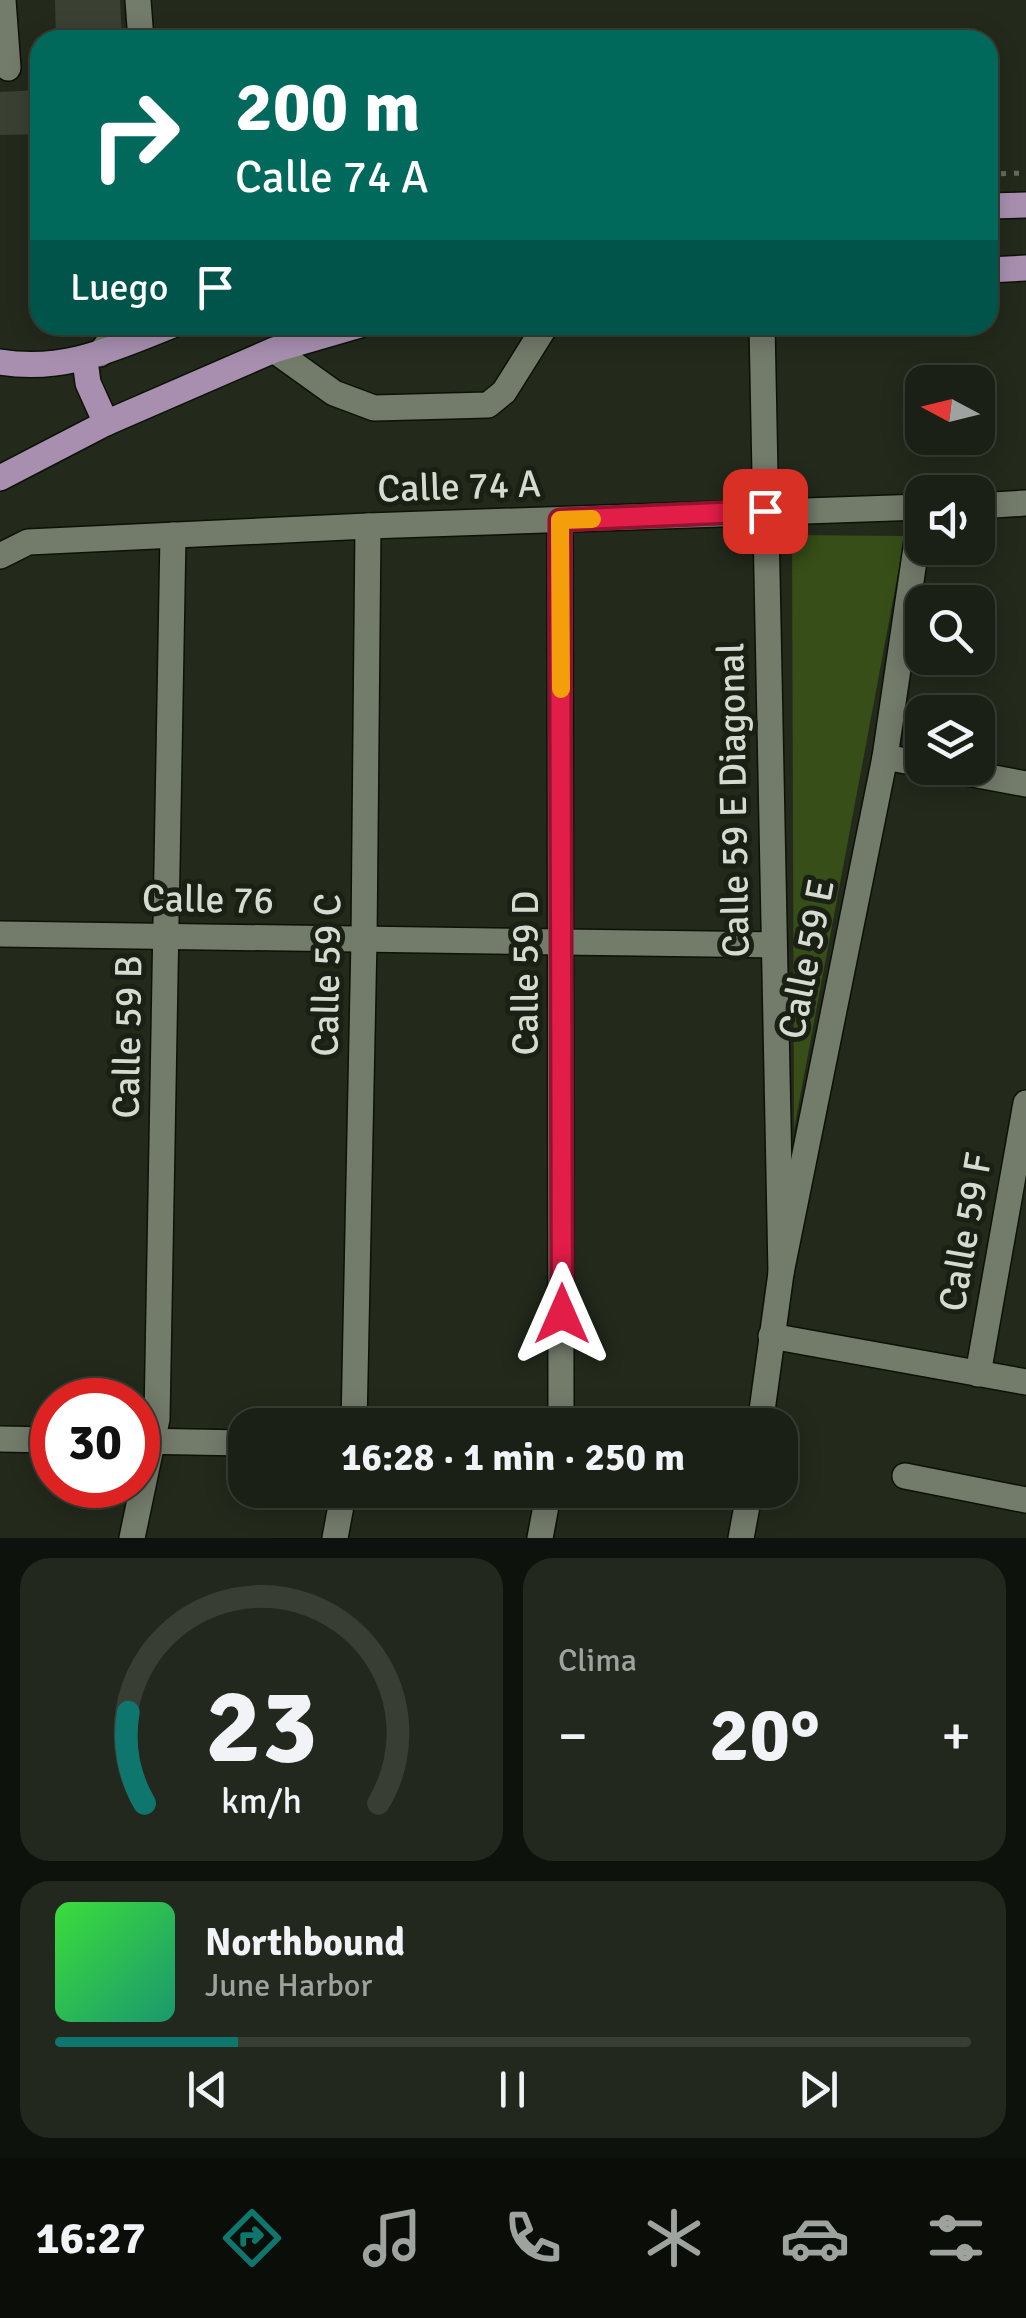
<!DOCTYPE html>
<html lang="es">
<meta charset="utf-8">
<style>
:root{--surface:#1a2015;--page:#23281e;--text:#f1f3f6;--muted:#9fa3a0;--line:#383e34;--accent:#0f766e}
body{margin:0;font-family:Signika,sans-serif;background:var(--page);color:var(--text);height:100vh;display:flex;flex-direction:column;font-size:38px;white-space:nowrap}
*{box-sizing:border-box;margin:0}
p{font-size:32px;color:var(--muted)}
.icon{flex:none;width:55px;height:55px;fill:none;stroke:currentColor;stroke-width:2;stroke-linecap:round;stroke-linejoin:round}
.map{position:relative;height:1538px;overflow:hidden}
.drawer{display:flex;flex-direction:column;gap:20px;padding:20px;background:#0e120c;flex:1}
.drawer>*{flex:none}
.top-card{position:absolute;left:30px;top:30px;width:968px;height:305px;border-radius:30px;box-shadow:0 5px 25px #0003,0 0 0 2px var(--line);background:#00695c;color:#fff;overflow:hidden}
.needle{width:65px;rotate:277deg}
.fabs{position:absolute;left:905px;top:365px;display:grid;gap:20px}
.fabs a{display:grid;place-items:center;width:90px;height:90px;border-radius:20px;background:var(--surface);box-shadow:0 5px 25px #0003,0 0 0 2px var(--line);font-size:50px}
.speed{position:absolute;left:30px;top:1378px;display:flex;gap:20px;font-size:50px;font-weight:700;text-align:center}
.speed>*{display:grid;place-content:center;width:130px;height:130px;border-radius:50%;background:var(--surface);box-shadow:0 5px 25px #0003,0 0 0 2px var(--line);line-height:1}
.speed .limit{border:15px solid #d22;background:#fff;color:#111}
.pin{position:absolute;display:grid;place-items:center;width:85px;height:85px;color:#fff;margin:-42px;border-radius:20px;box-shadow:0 5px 15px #0006}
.me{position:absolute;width:110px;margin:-55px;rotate:0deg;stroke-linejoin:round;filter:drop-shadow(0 0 8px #0008)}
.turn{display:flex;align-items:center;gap:35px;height:210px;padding:0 40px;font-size:45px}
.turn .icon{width:130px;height:130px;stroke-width:2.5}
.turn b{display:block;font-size:70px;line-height:85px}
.then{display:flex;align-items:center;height:95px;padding:0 40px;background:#0003;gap:20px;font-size:38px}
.big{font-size:75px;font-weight:700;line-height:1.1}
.drawer .card{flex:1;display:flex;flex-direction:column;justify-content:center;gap:15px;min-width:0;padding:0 35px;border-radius:30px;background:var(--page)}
.drawer .dial{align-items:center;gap:0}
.dial svg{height:260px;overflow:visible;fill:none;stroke:var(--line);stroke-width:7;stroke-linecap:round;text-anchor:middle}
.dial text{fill:var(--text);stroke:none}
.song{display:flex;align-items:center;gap:30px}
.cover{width:120px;height:120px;border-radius:15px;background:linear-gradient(135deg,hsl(120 70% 55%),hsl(160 70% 35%))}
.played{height:10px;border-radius:5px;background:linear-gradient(90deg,var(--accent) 20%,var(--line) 20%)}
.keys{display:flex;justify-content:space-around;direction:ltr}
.heat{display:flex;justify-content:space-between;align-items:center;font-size:55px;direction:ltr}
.drawer .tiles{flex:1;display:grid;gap:20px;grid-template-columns:1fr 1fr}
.card:last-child{grid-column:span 2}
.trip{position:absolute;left:228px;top:1408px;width:570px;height:100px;border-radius:30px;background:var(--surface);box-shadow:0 5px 25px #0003,0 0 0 2px var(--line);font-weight:700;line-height:100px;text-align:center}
.tab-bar{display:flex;height:160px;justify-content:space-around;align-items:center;background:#0a0d08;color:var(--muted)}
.tab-bar .icon{width:70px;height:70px}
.tab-bar .current{color:var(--accent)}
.tab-bar b{font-size:45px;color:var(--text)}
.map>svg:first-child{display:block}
.grass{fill:#374e18}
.building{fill:#3a4133}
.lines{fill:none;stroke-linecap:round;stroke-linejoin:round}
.minor-casing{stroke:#0c1206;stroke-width:28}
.major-casing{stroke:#0c1206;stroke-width:28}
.path{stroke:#656b5f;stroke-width:5;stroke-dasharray:5 8;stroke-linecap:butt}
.minor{stroke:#737b6b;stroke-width:25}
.major{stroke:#a88fb0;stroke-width:25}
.route-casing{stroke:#92132f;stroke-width:25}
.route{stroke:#e11d48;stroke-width:18}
.slow{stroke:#f59e0b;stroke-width:18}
.labels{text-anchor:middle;stroke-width:10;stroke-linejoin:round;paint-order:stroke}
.street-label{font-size:38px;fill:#d6dbd2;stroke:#1a2013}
</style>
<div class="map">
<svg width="1026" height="1538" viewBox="0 0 1026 1538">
<rect width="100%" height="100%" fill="#232a1c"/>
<polygon class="grass" points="792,535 905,536 794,1129"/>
<g class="building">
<polygon points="55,0 120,0 122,40 56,40"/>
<polygon points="40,90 40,134 0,135 0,92"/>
</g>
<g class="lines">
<g class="minor-casing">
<g id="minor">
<polyline points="3,0 8,68"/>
<polyline points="138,0 141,40"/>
<polyline points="762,325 781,1273"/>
<polyline points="274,350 334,393 374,408 488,405 504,392 546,325"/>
<polyline points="100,354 121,325"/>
<polyline points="978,506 1026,503"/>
<polyline points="560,520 561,1425"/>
<polyline points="0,556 28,542 368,526 922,507"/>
<polyline points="885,757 922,764"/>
<polyline points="940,768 1026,784"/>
<polyline points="0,934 774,945"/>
<polyline points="771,1336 1026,1382"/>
<polyline points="978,1374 1026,1103"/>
<polyline points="354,1425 364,939 368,526"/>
<polyline points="760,1425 781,1273 885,757 922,507"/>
<polyline points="0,1439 52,1440"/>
<polyline points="138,1441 245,1443"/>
<polyline points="905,1476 1026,1500"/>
<polyline points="132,1538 157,1419 173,535"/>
<polyline points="335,1538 344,1490"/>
<polyline points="540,1538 549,1490"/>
<polyline points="741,1538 750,1490"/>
</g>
</g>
<g class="major-casing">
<g id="major">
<polyline points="988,206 1026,205"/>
<polyline points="988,270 1026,268"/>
<polyline points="85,360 88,383 106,423"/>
<path d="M0 362C65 373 114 348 173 325"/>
<polyline points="0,478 106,423 274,350 360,325"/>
</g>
</g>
<polyline class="path" points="988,174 1026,173"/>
<use href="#minor" class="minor"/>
<use href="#major" class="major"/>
</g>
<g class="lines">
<g class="route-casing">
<polyline id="route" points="562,1314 560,520 765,511"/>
</g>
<use href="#route" class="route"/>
<polyline class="slow" points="561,689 560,520 592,519"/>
</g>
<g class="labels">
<g class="street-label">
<text transform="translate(459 486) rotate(-2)" y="13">Calle 74 A</text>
<text transform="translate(733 800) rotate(-91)" y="13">Calle 59 E Diagonal</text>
<text transform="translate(208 899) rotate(1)" y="13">Calle 76</text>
<text transform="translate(806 959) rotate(-79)" y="13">Calle 59 E</text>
<text transform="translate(525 973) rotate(-90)" y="13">Calle 59 D</text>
<text transform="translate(326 975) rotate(-89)" y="13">Calle 59 C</text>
<text transform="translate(127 1037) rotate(-89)" y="13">Calle 59 B</text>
<text transform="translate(965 1232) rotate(-80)" y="13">Calle 59 F</text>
</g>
</g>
</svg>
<div class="fabs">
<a><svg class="needle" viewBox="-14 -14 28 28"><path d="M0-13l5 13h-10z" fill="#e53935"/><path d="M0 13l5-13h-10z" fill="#9fa3a0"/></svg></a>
<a><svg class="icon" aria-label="sound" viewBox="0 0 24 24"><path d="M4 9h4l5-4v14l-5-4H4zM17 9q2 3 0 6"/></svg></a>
<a><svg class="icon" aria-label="search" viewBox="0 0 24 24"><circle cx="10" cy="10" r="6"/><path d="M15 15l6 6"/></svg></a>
<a><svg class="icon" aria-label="layers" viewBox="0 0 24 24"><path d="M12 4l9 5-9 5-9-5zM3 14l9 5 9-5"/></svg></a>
</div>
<div class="speed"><div class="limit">30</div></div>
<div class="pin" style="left:765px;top:511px;background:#d93025"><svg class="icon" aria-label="arrive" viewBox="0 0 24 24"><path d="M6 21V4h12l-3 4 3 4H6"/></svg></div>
<svg class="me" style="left:562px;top:1314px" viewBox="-20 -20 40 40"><path d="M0-17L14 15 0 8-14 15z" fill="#e11d48" stroke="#fff" stroke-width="4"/></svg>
<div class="trip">16:28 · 1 min · 250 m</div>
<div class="top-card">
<div class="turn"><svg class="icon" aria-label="right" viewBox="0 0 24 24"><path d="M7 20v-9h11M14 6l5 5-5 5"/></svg><div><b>200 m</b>Calle 74 A</div></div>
<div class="then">Luego<svg class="icon" aria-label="arrive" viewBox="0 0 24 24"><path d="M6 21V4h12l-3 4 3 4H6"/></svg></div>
</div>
</div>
<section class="drawer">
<div class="tiles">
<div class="card dial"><svg viewBox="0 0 100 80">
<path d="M14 69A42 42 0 1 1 86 69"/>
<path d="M14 69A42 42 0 0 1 9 41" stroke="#0f766e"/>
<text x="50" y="56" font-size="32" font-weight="700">23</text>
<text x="50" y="72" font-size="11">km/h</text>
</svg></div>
<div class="card"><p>Clima</p>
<div class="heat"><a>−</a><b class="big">20°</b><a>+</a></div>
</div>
<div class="card">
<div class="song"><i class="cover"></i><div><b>Northbound</b><p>June Harbor</p></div></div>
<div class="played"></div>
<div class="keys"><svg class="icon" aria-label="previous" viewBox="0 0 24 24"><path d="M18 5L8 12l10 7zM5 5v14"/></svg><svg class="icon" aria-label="pause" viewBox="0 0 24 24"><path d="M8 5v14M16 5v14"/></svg><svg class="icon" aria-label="next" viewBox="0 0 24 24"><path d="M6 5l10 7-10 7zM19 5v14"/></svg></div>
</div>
</div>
</section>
<nav class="tab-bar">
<b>16:27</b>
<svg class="icon current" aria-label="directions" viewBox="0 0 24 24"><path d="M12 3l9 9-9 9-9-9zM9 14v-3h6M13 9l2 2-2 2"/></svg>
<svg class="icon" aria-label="music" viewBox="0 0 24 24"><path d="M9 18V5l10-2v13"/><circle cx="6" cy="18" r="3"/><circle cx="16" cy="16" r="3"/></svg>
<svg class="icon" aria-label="phone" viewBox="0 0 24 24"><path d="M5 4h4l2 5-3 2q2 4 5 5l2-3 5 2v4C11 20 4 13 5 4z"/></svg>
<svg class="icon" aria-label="climate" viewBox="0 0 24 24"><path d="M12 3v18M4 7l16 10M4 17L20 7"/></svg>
<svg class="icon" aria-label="car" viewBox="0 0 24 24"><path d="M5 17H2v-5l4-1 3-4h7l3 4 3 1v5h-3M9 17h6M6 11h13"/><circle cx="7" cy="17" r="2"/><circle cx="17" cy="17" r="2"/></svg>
<svg class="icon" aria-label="filters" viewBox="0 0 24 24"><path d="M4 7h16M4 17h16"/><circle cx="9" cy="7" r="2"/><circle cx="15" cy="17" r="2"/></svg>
</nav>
